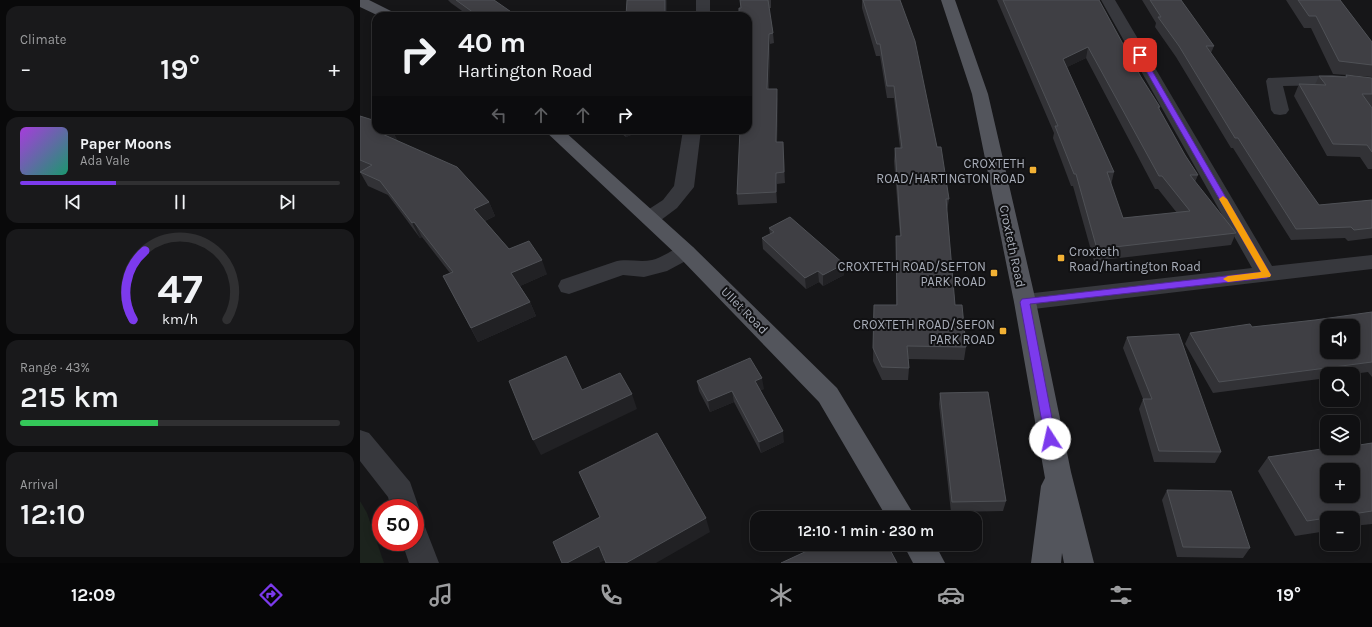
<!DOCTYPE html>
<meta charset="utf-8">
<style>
:root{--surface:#101012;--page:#19191b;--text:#f1f3f6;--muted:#9c9d9f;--line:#303032;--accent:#7c3aed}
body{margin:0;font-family:Karla,sans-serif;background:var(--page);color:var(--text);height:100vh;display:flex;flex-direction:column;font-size:15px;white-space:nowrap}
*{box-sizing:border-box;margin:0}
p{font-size:13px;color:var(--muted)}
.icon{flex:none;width:22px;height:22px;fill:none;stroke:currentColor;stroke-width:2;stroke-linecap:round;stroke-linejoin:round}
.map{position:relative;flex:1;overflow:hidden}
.details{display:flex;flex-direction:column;gap:6px;padding:6px;background:#09090a;width:360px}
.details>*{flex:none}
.guide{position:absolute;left:12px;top:12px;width:380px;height:122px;border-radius:12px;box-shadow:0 2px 10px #0003,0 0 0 1px var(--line);background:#101012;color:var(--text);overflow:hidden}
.controls{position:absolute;left:960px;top:319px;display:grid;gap:8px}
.controls a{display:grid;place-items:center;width:40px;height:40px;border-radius:8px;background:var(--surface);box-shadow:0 2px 10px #0003,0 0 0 1px var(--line);font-size:20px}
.speed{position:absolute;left:12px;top:499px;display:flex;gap:8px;font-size:20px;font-weight:700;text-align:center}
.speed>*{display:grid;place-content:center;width:52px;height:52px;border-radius:50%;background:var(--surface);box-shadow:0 2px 10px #0003,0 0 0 1px var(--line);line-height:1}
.speed .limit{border:6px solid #d22;background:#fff;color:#111}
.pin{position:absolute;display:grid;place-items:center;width:34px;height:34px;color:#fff;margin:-17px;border-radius:8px;box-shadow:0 2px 6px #0006}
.me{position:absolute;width:44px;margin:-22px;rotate:350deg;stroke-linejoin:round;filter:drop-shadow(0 0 3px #0008)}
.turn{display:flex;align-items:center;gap:14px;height:84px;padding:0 20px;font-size:18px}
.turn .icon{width:52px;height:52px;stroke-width:2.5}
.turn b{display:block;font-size:28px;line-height:34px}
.lanes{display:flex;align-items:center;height:38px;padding:0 20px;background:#0003;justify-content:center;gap:20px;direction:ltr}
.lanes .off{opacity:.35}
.big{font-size:30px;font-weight:600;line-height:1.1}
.details .card{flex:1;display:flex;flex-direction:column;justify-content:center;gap:6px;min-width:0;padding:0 14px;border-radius:12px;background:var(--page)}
.details .dial{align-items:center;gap:0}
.dial svg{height:104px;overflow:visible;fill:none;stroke:var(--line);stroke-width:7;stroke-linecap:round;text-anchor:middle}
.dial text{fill:var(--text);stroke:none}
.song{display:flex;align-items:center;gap:12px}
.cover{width:48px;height:48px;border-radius:6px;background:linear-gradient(135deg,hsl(280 70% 55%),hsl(160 70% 35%))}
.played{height:4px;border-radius:2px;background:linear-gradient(90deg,var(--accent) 30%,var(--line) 30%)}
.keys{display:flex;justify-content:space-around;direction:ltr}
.heat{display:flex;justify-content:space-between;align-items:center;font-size:22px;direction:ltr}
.charge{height:6px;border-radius:3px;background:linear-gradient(90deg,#34c759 43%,var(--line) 0)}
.trip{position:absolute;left:390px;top:511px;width:232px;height:40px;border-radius:12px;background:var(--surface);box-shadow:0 2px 10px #0003,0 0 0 1px var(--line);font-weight:600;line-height:40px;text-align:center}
.menu{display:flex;height:64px;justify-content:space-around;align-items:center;background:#060607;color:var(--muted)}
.menu .icon{width:28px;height:28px}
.menu .selected{color:var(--accent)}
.menu b{font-size:18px;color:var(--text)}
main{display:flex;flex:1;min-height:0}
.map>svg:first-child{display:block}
.green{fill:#1c231d}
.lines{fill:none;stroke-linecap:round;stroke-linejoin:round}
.minor{fill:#37383d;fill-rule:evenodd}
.major{fill:#53555c;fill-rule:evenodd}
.wall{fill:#323236;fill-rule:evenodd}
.shaded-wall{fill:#212124}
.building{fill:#3f3f44;stroke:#4f5156;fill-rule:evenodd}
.route{fill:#7c3aed;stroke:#51269a}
.slow{fill:#f59e0b}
.poi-dot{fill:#f2b134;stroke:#111113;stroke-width:1.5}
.labels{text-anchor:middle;stroke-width:4;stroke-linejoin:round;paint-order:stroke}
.poi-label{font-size:13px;fill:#a8adb8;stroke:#111113;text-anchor:end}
.street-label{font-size:13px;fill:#a8adb8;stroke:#111113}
</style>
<main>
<section class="details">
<div class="card"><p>Climate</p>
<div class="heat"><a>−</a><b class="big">19°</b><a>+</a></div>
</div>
<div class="card">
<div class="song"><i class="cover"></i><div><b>Paper Moons</b><p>Ada Vale</p></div></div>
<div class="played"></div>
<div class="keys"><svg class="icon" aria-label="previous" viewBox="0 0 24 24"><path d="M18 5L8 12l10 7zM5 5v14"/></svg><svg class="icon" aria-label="pause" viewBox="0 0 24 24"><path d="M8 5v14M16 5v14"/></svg><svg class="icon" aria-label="next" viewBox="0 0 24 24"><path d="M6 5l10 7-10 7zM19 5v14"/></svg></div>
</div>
<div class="card dial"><svg viewBox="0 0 100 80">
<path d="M14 69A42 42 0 1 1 86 69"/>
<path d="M14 69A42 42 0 0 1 23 16" stroke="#7c3aed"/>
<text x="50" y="56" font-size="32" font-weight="700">47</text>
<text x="50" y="72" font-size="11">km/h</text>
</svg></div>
<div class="card"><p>Range · 43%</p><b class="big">215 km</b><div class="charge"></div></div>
<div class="card"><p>Arrival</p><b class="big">12:10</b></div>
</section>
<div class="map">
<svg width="1012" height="563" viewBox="0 0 1012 563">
<rect width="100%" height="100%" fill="#161618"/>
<polygon class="green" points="0,501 7,513 24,563 0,563"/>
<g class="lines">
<g class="minor">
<rect x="336" y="0" width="14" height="16"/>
<polygon points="741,0 755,0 912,266 1012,255 1012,269 665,310 657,308 654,302 657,296 665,294 892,268"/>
<polygon points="972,75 1012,79 1012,89 972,85 923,86 929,110 926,114 920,115 914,114 911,110 906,81 908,78"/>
<polygon points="323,130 341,130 334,187 317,208 297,223 290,225 283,223 280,218 283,213 303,200 314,186"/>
<path d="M326 245 333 247 337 252 333 257 307 271 284 277 263 275 209 294 201 292 198 286 201 280 254 262C267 258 279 263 292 260 304 257 314 248 326 245Z"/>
<polygon points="0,430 9,433 50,482 59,508 55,517 55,508 31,508 28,497 0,461"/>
<polygon points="55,523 65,527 79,563 49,563 42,542 55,542"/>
</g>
<g class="major">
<polygon points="0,0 9,0 35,13 37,16 19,16 0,7"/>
<polygon points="581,0 595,0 628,94 676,302 711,472 734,563 704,563 702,553 701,563 671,563 681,486 685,478 654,302 612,94"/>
<polygon points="184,130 203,130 333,247 477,388 556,518 527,518 459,402 319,257"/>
<polygon points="543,544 575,544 585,563 553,563"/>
</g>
</g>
<g class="wall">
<polygon points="88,0 134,0 157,16 109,16 91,3"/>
<polygon points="380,0 411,0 411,8 409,8 413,33 414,43 410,44 409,89 418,99 417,142 424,153 425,183 417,184 417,203 378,205 377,194 388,130"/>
<polygon points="502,0 540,0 577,147 589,199 587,211 595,305 606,347 604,360 548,359 549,368 548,380 522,380 513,361 514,305 536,305 536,236 540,236 534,161 535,148 540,148 534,98 527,98 520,56 516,56 502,8"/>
<path d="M637 0H739L781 77 800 107 799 110 825 155 838 175 835 182 876 233 871 245 734 261 713 186H711L693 138 694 133ZM726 58 795 189H798L817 213 763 218 751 185 754 172 707 67Z"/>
<polygon points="782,0 821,0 854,46 851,53 959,205 1012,200 1012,238 988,241 985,238 931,240 873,148 871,148 816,57 795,27 796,23"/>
<polygon points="926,0 980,0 1012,42 1012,77 973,74 951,28 944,28"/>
<polygon points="986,75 1012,78 1012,107 1011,107 1012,108 1012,169 1008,169 1000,157 967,156 934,96 939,84 955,85 959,76 985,77"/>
<polygon points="0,116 32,130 37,140 129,202 135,216 125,221 149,249 187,274 160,286 170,302 176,316 118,342 83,276 90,273 62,237 60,238 28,195 8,186 0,172 1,171 0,171"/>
<polygon points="257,130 283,130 266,137"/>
<polygon points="409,228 484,264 484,275 463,286 459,282 446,289 403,249 402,238 410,234"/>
<polygon points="1012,312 1012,377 1008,372 993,374 967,374 967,378 853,393 825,344 830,333 892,327 955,320"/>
<polygon points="767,337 861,452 855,463 794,462 779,409 783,399 763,348"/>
<polygon points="337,381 404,389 400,390 424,442 401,453 374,402 350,412 339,391"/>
<polygon points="580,393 646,501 643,511 591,512 579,404"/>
<polygon points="1012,443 1012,524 993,526 993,518 967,518 967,531 935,536 898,471 908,457 977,449"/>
<polygon points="807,490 890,548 883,558 817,557 802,500"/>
</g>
<g class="shaded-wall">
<rect x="305" y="0" width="2" height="16"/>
<polygon points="409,34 410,44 408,100 407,89"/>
<polygon points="728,47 726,58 701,70 703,59"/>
<polygon points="417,89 418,99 417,153 416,142"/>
<polygon points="24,130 32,130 37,140 20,133"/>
<polygon points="264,130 283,130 266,137"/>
<polygon points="423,142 424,153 425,183 424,172"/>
<polygon points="416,173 417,184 417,203 416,192"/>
<polygon points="129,202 135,216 120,223 114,209"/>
<polygon points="54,222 62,237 60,238 52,223"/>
<polygon points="182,260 187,274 158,287 151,273"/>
<polygon points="484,264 484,275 463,286 463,275"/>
<polygon points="458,271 459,282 446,289 445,278"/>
<polygon points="170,302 176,316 118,342 111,328"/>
<polygon points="402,378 404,389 396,392 395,381"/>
<polygon points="372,391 374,402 350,412 348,401"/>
<polygon points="272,394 277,409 181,455 173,440"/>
<polygon points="423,431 424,442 401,453 399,442"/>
<polygon points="346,518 350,532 296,563 266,563"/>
<polygon points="239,546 245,560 239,563 207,563"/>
</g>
<g class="building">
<polygon points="96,0 134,0 157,16 118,16"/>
<polygon points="267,0 305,0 305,16 266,16"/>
<polygon points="380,0 408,0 413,33 409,34 407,89 417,89 416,142 423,142 424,172 416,173 416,192 377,194 380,130 388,130 388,16 379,16 379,8 381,8"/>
<polygon points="503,0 540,0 555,41 577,147 581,147 589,199 586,199 595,305 602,305 606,347 547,346 549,368 522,367 513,348 514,305 537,305 536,236 541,236 535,148 542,148 534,86 527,86 520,44 517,44"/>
<path d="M643 0H739L781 77 800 107H798L825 155 838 175H830L876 233 737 249 716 174H714L695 126H698ZM728 47 799 176H802L830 211 763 218 747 172H754L703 59Z"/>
<polygon points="790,0 821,0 854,46 846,46 959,205 1012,200 1012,228 994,230 991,227 936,229 878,138 875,138 819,46 798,17 801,17"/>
<polygon points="938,0 980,0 1012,42 1012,65 979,61 956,16 949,16"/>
<polygon points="986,75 1012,78 1012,94 1002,94 1012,108 1012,152 1007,145 973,144 939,84 966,85 959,76 987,77"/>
<polygon points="0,116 16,121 16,130 24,130 20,133 97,167 129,202 114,209 149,249 169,241 182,260 151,273 170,302 111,328 83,276 93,272 54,222 52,223 20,181 0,172 12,165 0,160"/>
<polygon points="430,217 484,264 463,275 458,271 445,278 402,238 414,232 409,228"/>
<path d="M1012 312V362L859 382 830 333 890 324 892 327 955 320ZM967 326H993V352H967Z"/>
<polygon points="819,334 861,452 799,451 783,399 792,399 767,337"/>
<polygon points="206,356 222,390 260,373 272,394 173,440 149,381"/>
<polygon points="390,358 402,378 395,381 423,431 399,442 372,391 348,401 337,381"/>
<polygon points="628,392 646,501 592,502 580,393"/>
<polygon points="297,433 346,518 266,563 246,563 239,546 207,563 202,563 193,542 240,517 219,472"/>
<path d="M1012 443V511L947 521 908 457 968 448H976L977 449 983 448H993V446ZM967 470H993V496H967Z"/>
<polygon points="807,490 871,491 890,548 823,547"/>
<polygon points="462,544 527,544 537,563 421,563"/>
</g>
<polygon class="route" points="780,53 783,55 911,275 907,278 670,304 696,439 694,442 686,442 685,439 660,302 662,299 901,272 777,55"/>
<polygon class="slow" points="863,196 867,199 911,275 910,277 868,282 863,279 868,276 901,272 859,199"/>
<g class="poi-dot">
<rect x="669" y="166" width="8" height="8" rx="2"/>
<rect x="697" y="254" width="8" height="8" rx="2"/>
<rect x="630" y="269" width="8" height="8" rx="2"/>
<rect x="639" y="327" width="8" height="8" rx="2"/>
</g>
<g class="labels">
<g class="poi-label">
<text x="665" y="168">CROXTETH<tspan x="665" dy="15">ROAD/HARTINGTON ROAD</tspan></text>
<text x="709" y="256" text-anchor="start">Croxteth<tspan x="709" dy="15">Road/hartington Road</tspan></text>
<text x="626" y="271">CROXTETH ROAD/SEFTON<tspan x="626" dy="15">PARK ROAD</tspan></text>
<text x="635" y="329">CROXTETH ROAD/SEFON<tspan x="635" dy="15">PARK ROAD</tspan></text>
</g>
<g class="street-label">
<text transform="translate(653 246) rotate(78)" y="5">Croxteth Road</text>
<text transform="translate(385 310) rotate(45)" y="5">Ullet Road</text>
</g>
</g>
</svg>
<div class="controls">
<a><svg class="icon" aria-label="sound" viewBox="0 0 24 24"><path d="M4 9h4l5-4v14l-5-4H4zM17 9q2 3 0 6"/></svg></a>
<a><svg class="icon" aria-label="search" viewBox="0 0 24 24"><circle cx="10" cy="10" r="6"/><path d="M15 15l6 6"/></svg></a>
<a><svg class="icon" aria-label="layers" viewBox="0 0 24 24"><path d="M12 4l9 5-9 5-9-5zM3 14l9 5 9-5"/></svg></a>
<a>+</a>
<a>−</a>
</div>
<div class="speed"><div class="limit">50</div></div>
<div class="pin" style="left:780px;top:55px;background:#d93025"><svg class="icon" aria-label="arrive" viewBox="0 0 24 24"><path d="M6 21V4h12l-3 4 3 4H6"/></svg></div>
<svg class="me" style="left:690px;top:439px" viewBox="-20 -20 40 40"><circle r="19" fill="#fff"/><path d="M0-13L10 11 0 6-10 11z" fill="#7c3aed"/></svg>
<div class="trip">12:10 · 1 min · 230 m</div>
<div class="guide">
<div class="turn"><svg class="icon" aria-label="right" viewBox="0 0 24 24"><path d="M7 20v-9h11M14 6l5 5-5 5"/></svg><div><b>40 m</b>Hartington Road</div></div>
<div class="lanes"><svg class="icon off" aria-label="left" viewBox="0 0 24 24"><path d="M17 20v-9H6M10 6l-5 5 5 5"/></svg><svg class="icon off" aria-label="ahead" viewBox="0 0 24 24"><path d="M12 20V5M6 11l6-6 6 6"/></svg><svg class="icon off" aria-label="ahead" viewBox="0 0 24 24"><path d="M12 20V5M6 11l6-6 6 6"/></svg><svg class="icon" aria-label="right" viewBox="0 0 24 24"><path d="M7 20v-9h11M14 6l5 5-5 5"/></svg></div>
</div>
</div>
</main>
<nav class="menu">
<b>12:09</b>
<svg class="icon selected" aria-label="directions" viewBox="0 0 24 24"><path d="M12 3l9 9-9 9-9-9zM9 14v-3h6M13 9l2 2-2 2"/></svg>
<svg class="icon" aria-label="music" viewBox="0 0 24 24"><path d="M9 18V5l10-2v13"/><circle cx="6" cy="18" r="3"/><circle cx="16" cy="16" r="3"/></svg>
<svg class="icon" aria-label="phone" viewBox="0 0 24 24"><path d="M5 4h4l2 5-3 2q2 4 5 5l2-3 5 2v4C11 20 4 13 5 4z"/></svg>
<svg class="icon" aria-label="climate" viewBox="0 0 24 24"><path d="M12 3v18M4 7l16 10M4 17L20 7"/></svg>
<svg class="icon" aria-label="car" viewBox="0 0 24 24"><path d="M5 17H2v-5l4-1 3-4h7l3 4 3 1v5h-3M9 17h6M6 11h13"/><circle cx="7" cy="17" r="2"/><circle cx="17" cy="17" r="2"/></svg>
<svg class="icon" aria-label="filters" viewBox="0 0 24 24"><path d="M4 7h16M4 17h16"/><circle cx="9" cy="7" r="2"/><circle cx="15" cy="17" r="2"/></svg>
<b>19°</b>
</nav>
